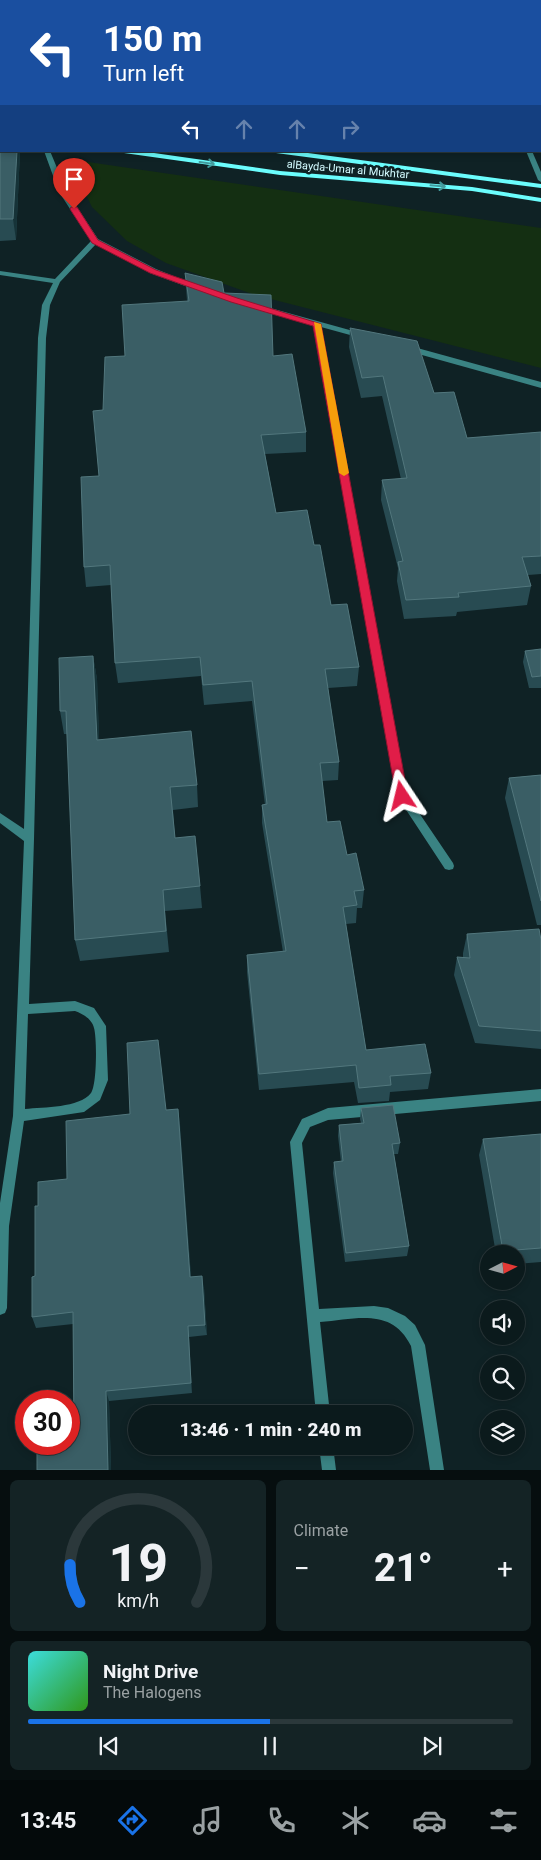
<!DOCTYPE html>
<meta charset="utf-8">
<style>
:root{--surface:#0b1a1c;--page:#142325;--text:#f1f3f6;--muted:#9aa1a3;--line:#2b383b;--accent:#1a73e8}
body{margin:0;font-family:Roboto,sans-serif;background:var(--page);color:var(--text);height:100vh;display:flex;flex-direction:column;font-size:19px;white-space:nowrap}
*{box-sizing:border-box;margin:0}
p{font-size:16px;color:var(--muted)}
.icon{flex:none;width:28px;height:28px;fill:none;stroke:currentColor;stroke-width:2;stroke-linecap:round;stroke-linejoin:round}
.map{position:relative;height:1470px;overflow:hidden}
.panel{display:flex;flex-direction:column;gap:10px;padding:10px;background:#060e0f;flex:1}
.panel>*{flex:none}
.top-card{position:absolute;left:0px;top:0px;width:541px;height:152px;box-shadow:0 2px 8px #0003,0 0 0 1px var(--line);background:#1a4fa0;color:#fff;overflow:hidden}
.needle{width:32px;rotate:84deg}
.controls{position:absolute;left:480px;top:1245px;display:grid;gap:10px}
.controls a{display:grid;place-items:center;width:45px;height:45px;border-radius:50%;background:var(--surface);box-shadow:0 2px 8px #0003,0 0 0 1px var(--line);font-size:25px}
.speed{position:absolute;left:15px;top:1390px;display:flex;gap:10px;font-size:25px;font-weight:700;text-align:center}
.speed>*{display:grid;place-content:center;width:65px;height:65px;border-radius:50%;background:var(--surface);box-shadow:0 2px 8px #0003,0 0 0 1px var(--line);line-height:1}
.speed .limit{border:8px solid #d22;background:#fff;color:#111}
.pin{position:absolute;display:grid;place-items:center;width:42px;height:42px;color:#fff;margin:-51px -21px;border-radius:50% 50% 50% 0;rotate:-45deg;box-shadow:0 0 5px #0007}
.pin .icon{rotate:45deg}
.me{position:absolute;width:55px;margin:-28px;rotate:350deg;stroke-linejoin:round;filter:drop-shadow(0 0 4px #0008)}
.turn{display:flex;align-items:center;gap:18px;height:105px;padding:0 20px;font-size:22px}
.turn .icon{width:65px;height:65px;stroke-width:2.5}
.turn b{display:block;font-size:35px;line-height:42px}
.lanes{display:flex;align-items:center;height:48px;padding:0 20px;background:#0003;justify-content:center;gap:25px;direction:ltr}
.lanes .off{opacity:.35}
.big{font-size:38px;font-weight:800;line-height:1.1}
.panel .widget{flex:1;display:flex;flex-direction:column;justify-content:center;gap:8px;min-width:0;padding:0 18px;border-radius:8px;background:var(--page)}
.panel .dial{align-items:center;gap:0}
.dial svg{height:130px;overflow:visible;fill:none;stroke:var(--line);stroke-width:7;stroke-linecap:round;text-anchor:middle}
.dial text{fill:var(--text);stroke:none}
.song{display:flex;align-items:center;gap:15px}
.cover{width:60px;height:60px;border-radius:8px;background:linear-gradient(135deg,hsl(180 70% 55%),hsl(110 70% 35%))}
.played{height:5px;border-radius:2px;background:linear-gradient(90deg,var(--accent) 50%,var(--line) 50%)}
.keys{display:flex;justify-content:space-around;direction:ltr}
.heat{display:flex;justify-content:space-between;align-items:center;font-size:28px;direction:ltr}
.panel .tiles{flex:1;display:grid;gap:10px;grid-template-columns:1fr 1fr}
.widget:last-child{grid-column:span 2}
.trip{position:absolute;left:128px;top:1405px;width:285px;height:50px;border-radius:25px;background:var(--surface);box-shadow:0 2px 8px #0003,0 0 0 1px var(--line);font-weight:800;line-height:50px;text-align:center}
.menu{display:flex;height:80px;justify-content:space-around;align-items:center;background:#040a0b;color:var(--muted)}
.menu .icon{width:35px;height:35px}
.menu .current{color:var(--accent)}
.menu b{font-size:22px;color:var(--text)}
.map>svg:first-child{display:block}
.green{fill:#142f12}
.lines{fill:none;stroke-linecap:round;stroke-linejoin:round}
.minor{fill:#3a8383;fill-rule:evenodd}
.secondary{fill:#6bfdfd;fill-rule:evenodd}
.wall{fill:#284b52}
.shaded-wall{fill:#163338}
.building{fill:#3a5e65;stroke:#52777d}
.oneway{stroke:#429a9c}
.route{fill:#e11d48;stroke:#92132f}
.slow{fill:#f59e0b}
.labels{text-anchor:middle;stroke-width:5;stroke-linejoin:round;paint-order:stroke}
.far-street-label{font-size:11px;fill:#d3fbff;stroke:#0f2225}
</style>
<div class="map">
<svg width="541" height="1470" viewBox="0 0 541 1470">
<rect width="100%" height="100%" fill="#0f2225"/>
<polygon class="green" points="81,161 541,228 541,368 255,295 166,263 127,241 92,207 77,177"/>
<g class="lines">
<g class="minor">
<rect x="36" y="0" width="6" height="1"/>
<rect x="247" y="0" width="6" height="1"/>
<polygon points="465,0 471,0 472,1 466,1"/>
<path d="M44 151H50L67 192 98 239 156 269 203 288 199 290H196L150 273 96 244 60 282 50 305 46 338 34 839 29 1004 75 1001 94 1008 106 1026 108 1080 100 1100 84 1112 24 1121 9 1226 7 1308 5 1313 0 1315V1203L13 1116 24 841 0 823V813L24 829 38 338 42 305 53 283 0 275V271L55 279 91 241 59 192ZM75 1011C83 1014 92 1019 94 1028 97 1038 97 1085 91 1093 79 1108 44 1107 25 1109L28 1014Z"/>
<polygon points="526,151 532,151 541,172 541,182 538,180"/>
<polygon points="257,306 263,306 364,334 365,336 361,338 321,327 407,795 453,863 454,866 453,869 449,870 445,869 397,796 313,325 257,310"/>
<polygon points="404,346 410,346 541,382 541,388 404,350"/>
<path d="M541 1089V1101L328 1120 310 1127 302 1143 319 1309 374 1306 388 1308 405 1316 415 1325 425 1345 444 1470H430L411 1346C392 1307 356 1319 320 1322L330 1414H316L290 1142 302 1119 328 1108Z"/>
<polygon points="319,1446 333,1446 336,1470 322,1470"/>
</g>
<g class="secondary">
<rect x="0" y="112" width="1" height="4"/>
<polygon points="121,151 140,151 280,171 472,187 541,198 541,202 472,191 280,175 124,153"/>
<polygon points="273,151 293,151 541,184 541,188 276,153"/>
</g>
</g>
<g class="wall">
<polygon points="501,0 541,0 541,69 540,69 540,1 502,1"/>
<polygon points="0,130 1,151 20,151 16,240 0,241"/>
<polygon points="185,273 224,293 273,356 306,432 306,452 265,454 276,513 314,545 331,605 359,667 357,686 328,688 339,762 338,780 322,781 327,822 347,855 364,890 362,908 357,908 356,923 346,924 366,1050 431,1073 428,1089 390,1092 389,1101 358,1103 354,1082 259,1090 247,972 247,955 283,952 262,823 262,805 265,805 252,701 204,705 201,676 118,683 115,663 111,585 86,587 84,567 99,476 103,410 125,356 187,301"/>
<polygon points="350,328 434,393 467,438 541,432 541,574 528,575 531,586 527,605 457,612 456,616 404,619 397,581 398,568 381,500 382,480 401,479 382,396 361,398 349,347"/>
<polygon points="541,649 541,688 529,688 523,662 525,651"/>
<polygon points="93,656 97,679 99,740 197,785 198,807 173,810 175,838 200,886 202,908 165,911 169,952 80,961 75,940 67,734 64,734 60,711"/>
<polygon points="541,775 541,925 537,925 505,798 509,778"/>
<polygon points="467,934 541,940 541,1049 475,1043 454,975 457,957 463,957 463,953"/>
<polygon points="361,1108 400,1143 398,1154 394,1154 409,1246 407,1256 345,1262 333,1173 334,1162 341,1162 338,1136 339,1125 361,1123 360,1119"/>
<polygon points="178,1109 191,1277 204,1288 207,1335 189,1337 192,1393 109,1401 111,1470 37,1470 74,1433 73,1324 36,1328 32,1317 35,1276 38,1206 67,1179 130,1114"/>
<polygon points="541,1134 541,1262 516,1264 516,1254 496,1254 479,1155 483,1139"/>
</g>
<g class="shaded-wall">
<polygon points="17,151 20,151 16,240 13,219"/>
<polygon points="93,656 97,679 100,763 97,740"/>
<polygon points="178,1109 180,1123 192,1289 190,1277"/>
<polygon points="202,1276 204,1288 207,1335 205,1325"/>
<polygon points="188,1326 189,1337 192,1393 191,1383"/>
<polygon points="106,1391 109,1401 111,1470 108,1470"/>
</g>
<g class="building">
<rect x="97" y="0" width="118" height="1"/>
<polygon points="296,0 448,0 448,1 297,1"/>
<polygon points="511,0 541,0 541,53 540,53 540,1 512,1"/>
<polygon points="0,130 1,130 1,151 17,151 13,219 0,219"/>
<polygon points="185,273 222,282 224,293 271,295 273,356 292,354 306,432 261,435 276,513 307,510 314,545 320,545 331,605 347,604 359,667 325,669 339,762 320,763 327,822 340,821 347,855 356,853 364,890 354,891 357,905 343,907 366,1050 425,1044 431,1073 390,1076 391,1085 359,1088 356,1065 259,1074 247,955 286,951 262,805 267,804 252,681 203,685 200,657 115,663 110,565 84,567 81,477 99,476 93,411 103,410 105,357 125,356 122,305 189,301"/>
<polygon points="350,328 417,341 434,393 454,392 467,438 541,432 541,556 522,557 531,586 458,593 459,597 406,600 398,562 403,561 382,480 407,478 383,376 362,378"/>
<polygon points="541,649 541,676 532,677 525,651"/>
<polygon points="93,656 97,740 191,731 197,785 170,787 175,838 195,836 200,886 163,890 166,931 75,940 66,711 60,711 59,658"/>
<polygon points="541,775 541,901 509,778"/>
<polygon points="539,929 541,940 541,1031 479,1026 457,957 470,958 467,934"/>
<polygon points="158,1040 166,1110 178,1109 190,1277 202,1276 205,1325 188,1326 191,1383 106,1391 108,1470 37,1470 37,1444 69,1444 69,1433 74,1433 73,1312 32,1317 32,1277 35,1276 35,1206 38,1206 38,1182 67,1179 66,1121 130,1114 127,1043"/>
<polygon points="393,1105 400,1143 392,1144 409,1246 346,1253 334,1162 343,1161 339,1125 364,1123 361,1108"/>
<polygon points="541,1134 541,1248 503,1251 483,1139"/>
</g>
<defs><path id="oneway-shaft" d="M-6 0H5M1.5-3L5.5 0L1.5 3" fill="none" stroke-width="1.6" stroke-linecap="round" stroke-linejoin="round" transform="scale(1.25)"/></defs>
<g class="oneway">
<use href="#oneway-shaft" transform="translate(207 163) rotate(8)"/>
<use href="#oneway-shaft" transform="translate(438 186) rotate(5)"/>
</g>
<polygon class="route" points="71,207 77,207 98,240 156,270 237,298 321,324 408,796 406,799 402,801 396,796 313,326 231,302 150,273 92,243 70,209"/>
<polygon class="slow" points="314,322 321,324 349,473 344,476 339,473"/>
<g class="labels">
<g class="far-street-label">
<text transform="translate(348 169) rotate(5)" y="4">alBayda-Umar al Mukhtar</text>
</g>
</g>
</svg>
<div class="controls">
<a><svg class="needle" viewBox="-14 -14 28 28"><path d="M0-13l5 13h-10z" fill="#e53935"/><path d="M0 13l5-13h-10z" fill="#9aa1a3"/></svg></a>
<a><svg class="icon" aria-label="sound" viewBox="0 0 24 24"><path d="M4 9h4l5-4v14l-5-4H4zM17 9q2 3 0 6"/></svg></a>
<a><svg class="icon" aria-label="search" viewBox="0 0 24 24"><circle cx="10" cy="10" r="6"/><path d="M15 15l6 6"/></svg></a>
<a><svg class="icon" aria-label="layers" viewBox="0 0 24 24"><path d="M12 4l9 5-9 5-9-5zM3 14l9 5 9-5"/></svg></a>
</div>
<div class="speed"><div class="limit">30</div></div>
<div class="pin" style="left:74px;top:209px;background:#d93025"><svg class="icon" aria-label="arrive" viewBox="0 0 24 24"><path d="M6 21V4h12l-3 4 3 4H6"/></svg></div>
<svg class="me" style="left:402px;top:796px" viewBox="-20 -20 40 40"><path d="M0-17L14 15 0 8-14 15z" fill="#e11d48" stroke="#fff" stroke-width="4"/></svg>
<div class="trip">13:46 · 1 min · 240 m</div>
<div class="top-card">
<div class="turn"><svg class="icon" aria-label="left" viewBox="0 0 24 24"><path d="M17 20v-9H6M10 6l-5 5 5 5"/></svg><div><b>150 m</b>Turn left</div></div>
<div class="lanes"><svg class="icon" aria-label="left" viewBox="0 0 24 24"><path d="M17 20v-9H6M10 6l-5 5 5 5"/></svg><svg class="icon off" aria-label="ahead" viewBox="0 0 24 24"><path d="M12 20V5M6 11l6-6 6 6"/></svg><svg class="icon off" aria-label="ahead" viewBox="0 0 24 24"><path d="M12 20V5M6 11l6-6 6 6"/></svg><svg class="icon off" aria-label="right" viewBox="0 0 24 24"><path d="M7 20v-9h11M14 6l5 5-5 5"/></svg></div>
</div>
</div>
<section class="panel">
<div class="tiles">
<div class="widget dial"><svg viewBox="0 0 100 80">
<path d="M14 69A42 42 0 1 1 86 69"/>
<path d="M14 69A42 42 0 0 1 8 46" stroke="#1a73e8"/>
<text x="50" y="56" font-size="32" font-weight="700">19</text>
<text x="50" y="72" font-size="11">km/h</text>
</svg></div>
<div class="widget"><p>Climate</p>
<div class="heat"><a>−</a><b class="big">21°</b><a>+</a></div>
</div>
<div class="widget">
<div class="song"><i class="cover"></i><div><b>Night Drive</b><p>The Halogens</p></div></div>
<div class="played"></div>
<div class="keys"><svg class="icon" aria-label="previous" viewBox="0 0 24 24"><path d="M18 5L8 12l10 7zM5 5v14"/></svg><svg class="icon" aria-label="pause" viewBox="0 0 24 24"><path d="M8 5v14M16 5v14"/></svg><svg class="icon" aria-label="next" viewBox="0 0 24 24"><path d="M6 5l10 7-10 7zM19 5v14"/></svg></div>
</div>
</div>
</section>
<nav class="menu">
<b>13:45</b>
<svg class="icon current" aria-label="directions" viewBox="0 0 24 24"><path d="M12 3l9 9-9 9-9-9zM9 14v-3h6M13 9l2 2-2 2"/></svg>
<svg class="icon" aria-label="music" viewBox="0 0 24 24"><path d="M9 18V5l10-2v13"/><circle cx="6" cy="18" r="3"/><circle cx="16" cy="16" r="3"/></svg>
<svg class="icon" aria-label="phone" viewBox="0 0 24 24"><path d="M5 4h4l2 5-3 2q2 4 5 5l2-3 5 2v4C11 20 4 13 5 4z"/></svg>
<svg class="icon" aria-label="climate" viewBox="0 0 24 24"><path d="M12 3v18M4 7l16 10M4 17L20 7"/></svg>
<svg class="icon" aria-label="car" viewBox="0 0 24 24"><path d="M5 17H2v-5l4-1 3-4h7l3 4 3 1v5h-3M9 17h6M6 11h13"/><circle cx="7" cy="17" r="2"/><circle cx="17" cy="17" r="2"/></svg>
<svg class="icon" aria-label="filters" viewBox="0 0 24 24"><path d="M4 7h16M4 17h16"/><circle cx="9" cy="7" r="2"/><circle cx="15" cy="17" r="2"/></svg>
</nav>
